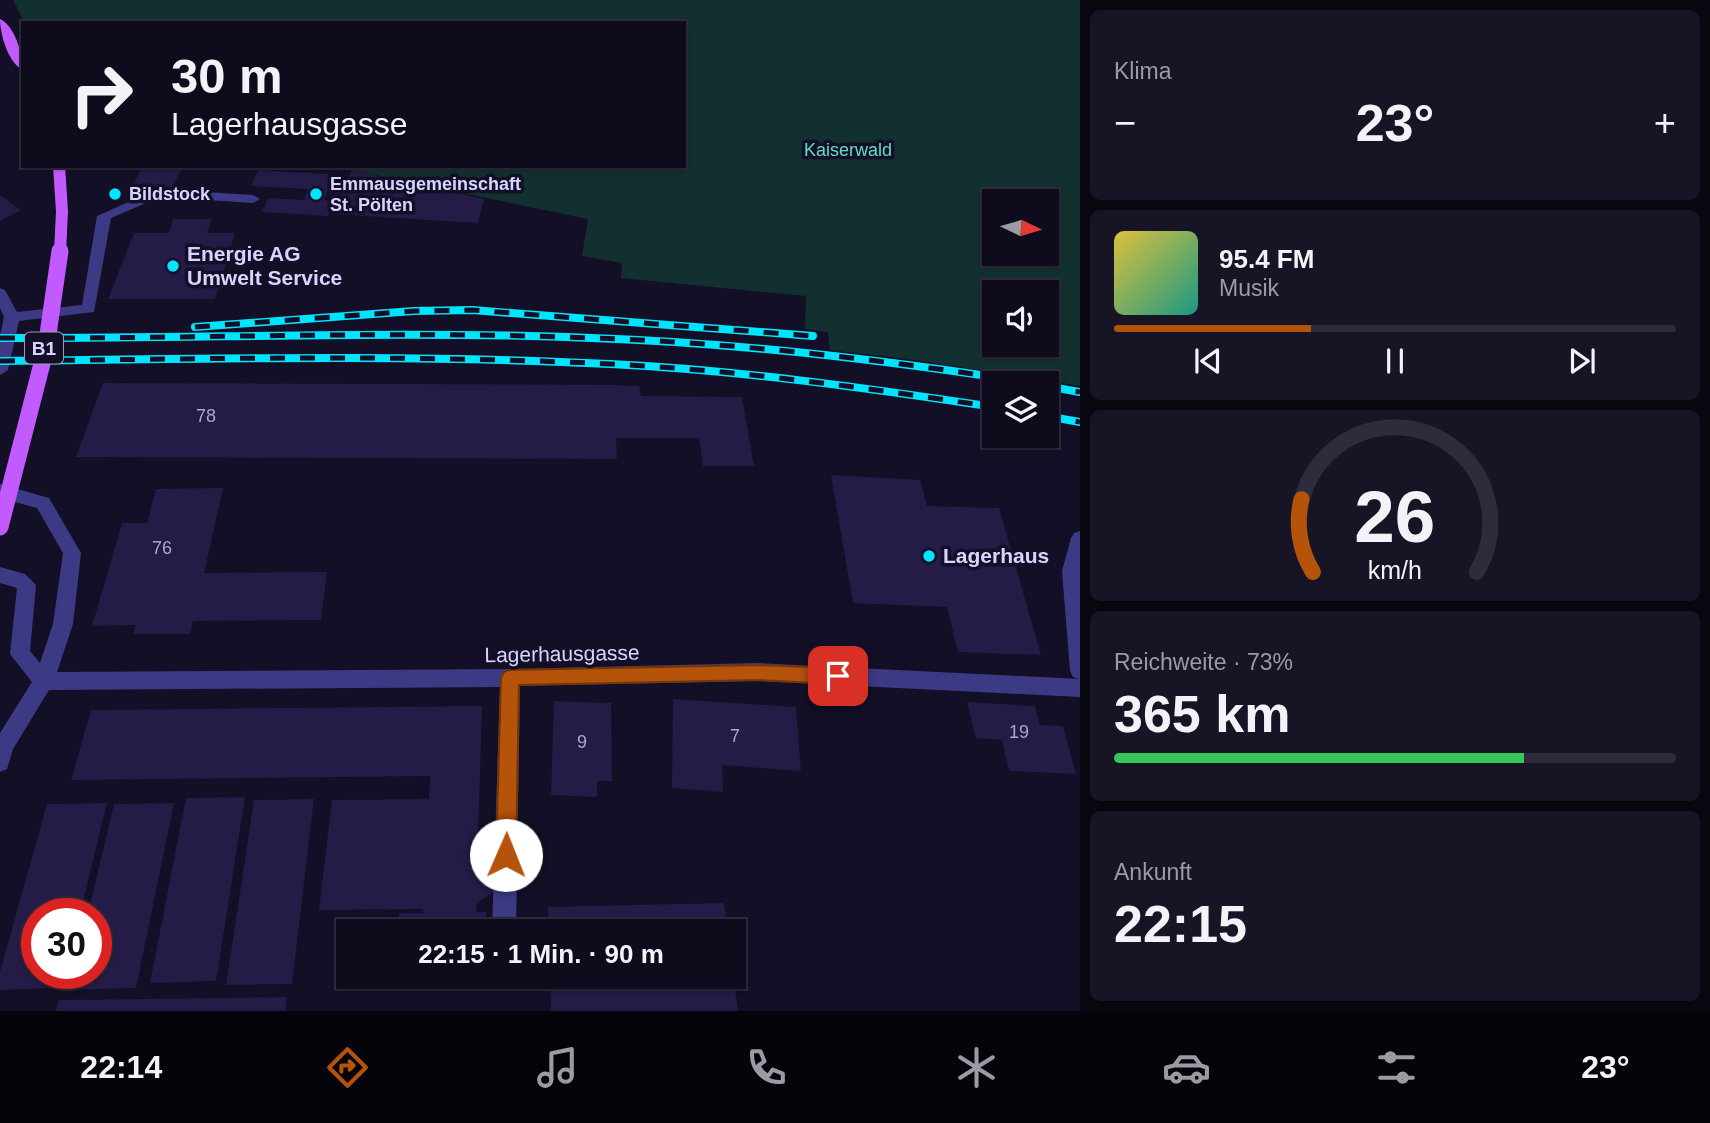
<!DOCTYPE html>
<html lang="de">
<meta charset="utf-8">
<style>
:root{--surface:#0e0b1c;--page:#171425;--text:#f1f3f6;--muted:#9b9ba3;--line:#2e2b3b;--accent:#b45309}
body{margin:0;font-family:Arial,sans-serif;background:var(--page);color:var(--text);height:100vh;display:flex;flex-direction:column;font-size:26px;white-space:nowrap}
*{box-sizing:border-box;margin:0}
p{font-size:23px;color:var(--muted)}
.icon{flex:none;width:38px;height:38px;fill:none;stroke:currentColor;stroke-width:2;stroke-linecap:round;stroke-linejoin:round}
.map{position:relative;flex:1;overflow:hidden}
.details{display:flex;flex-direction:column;gap:10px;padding:10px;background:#08060f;width:630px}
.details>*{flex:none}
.guide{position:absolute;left:21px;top:21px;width:665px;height:147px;border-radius:0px;box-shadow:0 2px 5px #0004,0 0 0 2px var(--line);background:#0e0b1c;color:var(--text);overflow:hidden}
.needle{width:46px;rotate:95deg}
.fabs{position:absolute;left:982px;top:189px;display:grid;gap:14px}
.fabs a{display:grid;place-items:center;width:77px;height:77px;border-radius:0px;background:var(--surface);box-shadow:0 2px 5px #0004,0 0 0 2px var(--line);font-size:35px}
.speed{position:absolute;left:21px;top:898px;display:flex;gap:14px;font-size:35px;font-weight:700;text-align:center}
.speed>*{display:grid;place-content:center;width:91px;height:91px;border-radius:50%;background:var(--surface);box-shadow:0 2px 5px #0004,0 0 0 2px var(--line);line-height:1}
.speed .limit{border:10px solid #d22;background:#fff;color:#111}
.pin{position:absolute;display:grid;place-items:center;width:60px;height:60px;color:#fff;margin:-30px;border-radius:14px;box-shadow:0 4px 10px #0006}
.me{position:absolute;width:77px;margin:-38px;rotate:1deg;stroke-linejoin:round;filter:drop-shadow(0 0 5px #0008)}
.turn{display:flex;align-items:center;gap:24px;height:147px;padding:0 35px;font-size:32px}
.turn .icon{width:91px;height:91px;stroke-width:2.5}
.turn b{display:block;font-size:49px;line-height:60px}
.big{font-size:52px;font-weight:600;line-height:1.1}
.details .widget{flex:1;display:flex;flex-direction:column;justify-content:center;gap:10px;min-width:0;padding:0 24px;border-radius:10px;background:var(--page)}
.details .dial{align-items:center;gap:0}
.dial svg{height:182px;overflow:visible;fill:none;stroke:var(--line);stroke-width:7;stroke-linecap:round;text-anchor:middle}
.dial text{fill:var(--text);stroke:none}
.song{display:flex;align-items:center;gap:21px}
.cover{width:84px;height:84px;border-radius:10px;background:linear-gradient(135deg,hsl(50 70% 55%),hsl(170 70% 35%))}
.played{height:7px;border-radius:4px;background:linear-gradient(90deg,var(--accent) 35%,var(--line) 35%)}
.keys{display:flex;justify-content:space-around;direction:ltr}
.heat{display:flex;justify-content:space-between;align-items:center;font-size:38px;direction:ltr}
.charge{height:10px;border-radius:5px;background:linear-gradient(90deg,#34c759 73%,var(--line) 0)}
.trip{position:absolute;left:336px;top:919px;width:410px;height:70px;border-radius:0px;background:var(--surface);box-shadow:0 2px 5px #0004,0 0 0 2px var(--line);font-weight:600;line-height:70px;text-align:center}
.dock{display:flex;height:112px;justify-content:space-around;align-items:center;background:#06040b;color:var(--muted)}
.dock .icon{width:49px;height:49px}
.dock .active{color:var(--accent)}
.dock b{font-size:32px;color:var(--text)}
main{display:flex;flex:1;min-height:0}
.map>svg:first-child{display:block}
.green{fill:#12302f;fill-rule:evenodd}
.building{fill:#241b47}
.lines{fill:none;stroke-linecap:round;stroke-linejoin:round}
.minor{fill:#3d3a85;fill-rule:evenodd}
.major{fill:#c25bff;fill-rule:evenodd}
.rail-casing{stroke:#00e5ff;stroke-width:8}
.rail{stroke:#130f26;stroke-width:5;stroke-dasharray:15;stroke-linecap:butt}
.major-bridge-far1{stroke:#c25bff;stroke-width:12}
.major-bridge{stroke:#c25bff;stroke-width:17}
.route{fill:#b45309;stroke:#753606;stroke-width:2}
.poi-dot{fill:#00e5ff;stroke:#130f26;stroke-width:2.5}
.labels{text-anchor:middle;stroke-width:7;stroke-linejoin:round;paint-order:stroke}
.far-park-label{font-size:18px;fill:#5fe0c0;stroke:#130f26}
.far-poi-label{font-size:18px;font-weight:bold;fill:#d9d4ff;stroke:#130f26;text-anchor:start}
.number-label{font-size:18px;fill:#aca6d1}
.shield{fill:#130f26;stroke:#9e99be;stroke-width:2}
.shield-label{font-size:19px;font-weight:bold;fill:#d9d4ff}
.poi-label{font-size:21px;font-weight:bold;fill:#d9d4ff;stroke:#130f26;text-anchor:start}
.street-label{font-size:21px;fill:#d9d4ff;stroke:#130f26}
</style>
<main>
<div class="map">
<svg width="1080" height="1011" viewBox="0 0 1080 1011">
<rect width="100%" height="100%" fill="#130f26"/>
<path class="green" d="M13 0H1080V386L916 360 830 350 828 332 805 329 806 296 621 278 622 263 582 256 588 219 352 170 308 166H684V23H25ZM994 201H1046V254H994ZM994 292H1046V345H994Z"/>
<g class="building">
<polygon points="143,166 183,166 172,188 132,187"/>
<polygon points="258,170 343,175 337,190 328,190 324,200 333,201 328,216 262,212 268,198 304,200 308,189 251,186"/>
<polygon points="352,170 484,199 478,223 332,214"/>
<polygon points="0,195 21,210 0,221"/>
<polygon points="173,219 212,219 207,233 235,233 215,299 108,299 134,233 169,233"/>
<polygon points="103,383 613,385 639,386 641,396 742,397 754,466 703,466 699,438 616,438 617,459 76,457"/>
<polygon points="831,475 920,480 927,506 999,508 1041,655 958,652 947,607 853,603"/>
<polygon points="223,488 204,573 327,572 321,620 193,621 190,634 133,634 136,625 92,626 122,523 147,523 156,489"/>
<polygon points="673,699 796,707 801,771 722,765 723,792 672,788"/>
<polygon points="554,701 611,703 612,781 597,781 597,797 551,795"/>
<polygon points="967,702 1035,706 1040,725 1063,726 1076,774 1009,771 1002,740 976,738"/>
<polygon points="482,706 477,875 496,890 477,903 476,912 486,912 486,931 398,931 399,913 423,913 423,909 319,910 332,800 429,799 430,776 71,780 91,710"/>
<polygon points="245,797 216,981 150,983 186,798"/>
<polygon points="314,799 292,984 226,985 254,800"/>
<polygon points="107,803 80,914 37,914 37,973 65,973 61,988 0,990 0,972 47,804"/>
<polygon points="174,803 136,988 70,990 74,973 96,973 96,914 88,914 114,804"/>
<polygon points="724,903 728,931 549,931 548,907"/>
<polygon points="550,976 733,976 738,1011 551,1011"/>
<polygon points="287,997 285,1011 56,1011 59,1000"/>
</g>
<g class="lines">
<g class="minor">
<polygon points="158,189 253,195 260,199 253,203 160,197 111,218 94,312 19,321 8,370 0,375 0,336 4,317 0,308 0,288 5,290 17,312 82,305 97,216"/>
<polygon points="0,484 49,498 81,553 73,624 57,672 510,669 758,663 1079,679 1073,677 1070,671 1062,571 1071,538 1074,533 1080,531 1080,697 758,681 520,686 516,931 492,931 500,687 49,690 13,749 7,769 0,772 0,733 32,682 10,654 17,588 0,583 0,567 25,574 36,585 30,651 40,663 53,624 63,553 37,508 0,498"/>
</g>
<path class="major" d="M0 19C15 26 23 55 23 70 8 63 0 34 0 19Z"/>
<g class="rail-casing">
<g id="rail">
<polyline points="195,327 414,311 472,310 813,336"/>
<path d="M0 338C197 339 395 330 592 338 740 343 887 360 1033 383"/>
<path d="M0 361C203 359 407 354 610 364 738 370 867 388 994 407"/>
<polyline points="1046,386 1080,392"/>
<polyline points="1046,416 1080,422"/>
</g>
</g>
<use href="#rail" class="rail"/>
<polyline class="major-bridge-far1" points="59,166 62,211 60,253"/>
<polyline class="major-bridge" points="0,527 46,348 60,251"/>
</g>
<polygon class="route" points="758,665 838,668 845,671 847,676 845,682 838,684 758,680 519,685 516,855 513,862 506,865 499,862 496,855 501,678 504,672 510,670"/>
<g class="poi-dot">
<circle cx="115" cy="194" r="7"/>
<circle cx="316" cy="194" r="7"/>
<circle cx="173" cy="266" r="7"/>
<circle cx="929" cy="556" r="7"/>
</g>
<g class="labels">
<g class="far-park-label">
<text x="848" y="156">Kaiserwald</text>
</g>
<g class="far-poi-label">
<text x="330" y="190">Emmausgemeinschaft<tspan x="330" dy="21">St. Pölten</tspan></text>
<text x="129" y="200">Bildstock</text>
</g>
<g class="number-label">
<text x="206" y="422">78</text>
<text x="162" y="554">76</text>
<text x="1019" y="738">19</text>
<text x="735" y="742">7</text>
<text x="582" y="748">9</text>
</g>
<rect class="shield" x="25" y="332.5" width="38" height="31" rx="5"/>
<g class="shield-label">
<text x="44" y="355">B1</text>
</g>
<g class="poi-label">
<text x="187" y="261">Energie AG<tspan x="187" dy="24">Umwelt Service</tspan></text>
<text x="943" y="563">Lagerhaus</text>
</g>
<g class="street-label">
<text transform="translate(562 654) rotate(-1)" y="7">Lagerhausgasse</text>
</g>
</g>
</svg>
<div class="fabs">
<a><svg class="needle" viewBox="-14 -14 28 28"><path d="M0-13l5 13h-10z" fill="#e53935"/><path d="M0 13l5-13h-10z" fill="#9b9ba3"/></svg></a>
<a><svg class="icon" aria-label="sound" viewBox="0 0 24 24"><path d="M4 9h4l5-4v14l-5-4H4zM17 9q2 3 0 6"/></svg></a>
<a><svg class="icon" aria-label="layers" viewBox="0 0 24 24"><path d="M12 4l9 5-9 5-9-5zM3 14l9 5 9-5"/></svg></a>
</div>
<div class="speed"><div class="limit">30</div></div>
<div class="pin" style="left:838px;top:676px;background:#d93025"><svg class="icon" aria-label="arrive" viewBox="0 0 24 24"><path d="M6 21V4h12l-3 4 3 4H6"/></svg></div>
<svg class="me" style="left:506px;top:855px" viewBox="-20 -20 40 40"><circle r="19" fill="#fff"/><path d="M0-13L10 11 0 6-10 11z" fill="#b45309"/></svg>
<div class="trip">22:15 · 1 Min. · 90 m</div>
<div class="guide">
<div class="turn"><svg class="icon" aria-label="right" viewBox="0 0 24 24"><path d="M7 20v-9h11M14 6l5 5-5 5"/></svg><div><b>30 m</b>Lagerhausgasse</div></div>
</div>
</div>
<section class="details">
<div class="widget"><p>Klima</p>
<div class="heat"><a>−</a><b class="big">23°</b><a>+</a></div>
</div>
<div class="widget">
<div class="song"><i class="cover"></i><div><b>95.4 FM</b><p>Musik</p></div></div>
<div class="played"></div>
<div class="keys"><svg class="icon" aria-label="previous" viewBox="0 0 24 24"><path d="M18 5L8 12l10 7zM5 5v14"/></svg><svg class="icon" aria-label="pause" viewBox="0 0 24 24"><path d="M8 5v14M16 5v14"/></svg><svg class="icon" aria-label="next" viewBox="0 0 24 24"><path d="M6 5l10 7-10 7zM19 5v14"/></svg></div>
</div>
<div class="widget dial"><svg viewBox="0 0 100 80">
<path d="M14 69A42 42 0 1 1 86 69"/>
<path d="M14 69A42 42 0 0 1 9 37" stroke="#b45309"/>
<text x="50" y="56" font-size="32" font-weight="700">26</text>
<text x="50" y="72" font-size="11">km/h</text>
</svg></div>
<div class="widget"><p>Reichweite · 73%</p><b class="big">365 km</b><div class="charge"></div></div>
<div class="widget"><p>Ankunft</p><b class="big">22:15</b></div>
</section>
</main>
<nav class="dock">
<b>22:14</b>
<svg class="icon active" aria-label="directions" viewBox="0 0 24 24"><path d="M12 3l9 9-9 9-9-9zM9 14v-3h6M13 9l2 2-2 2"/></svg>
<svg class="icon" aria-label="music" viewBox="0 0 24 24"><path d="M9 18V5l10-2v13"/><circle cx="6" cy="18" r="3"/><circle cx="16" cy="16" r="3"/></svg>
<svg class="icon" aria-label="phone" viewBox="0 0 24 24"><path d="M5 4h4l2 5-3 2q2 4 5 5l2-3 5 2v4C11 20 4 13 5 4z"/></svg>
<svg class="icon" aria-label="climate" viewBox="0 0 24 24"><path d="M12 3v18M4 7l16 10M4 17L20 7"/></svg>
<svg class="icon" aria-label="car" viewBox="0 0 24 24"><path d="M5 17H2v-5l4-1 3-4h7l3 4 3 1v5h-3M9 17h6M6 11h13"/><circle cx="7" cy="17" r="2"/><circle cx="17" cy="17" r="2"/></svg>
<svg class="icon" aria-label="filters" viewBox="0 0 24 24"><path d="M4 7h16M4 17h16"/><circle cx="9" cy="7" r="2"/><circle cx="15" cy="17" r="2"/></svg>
<b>23°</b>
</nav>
